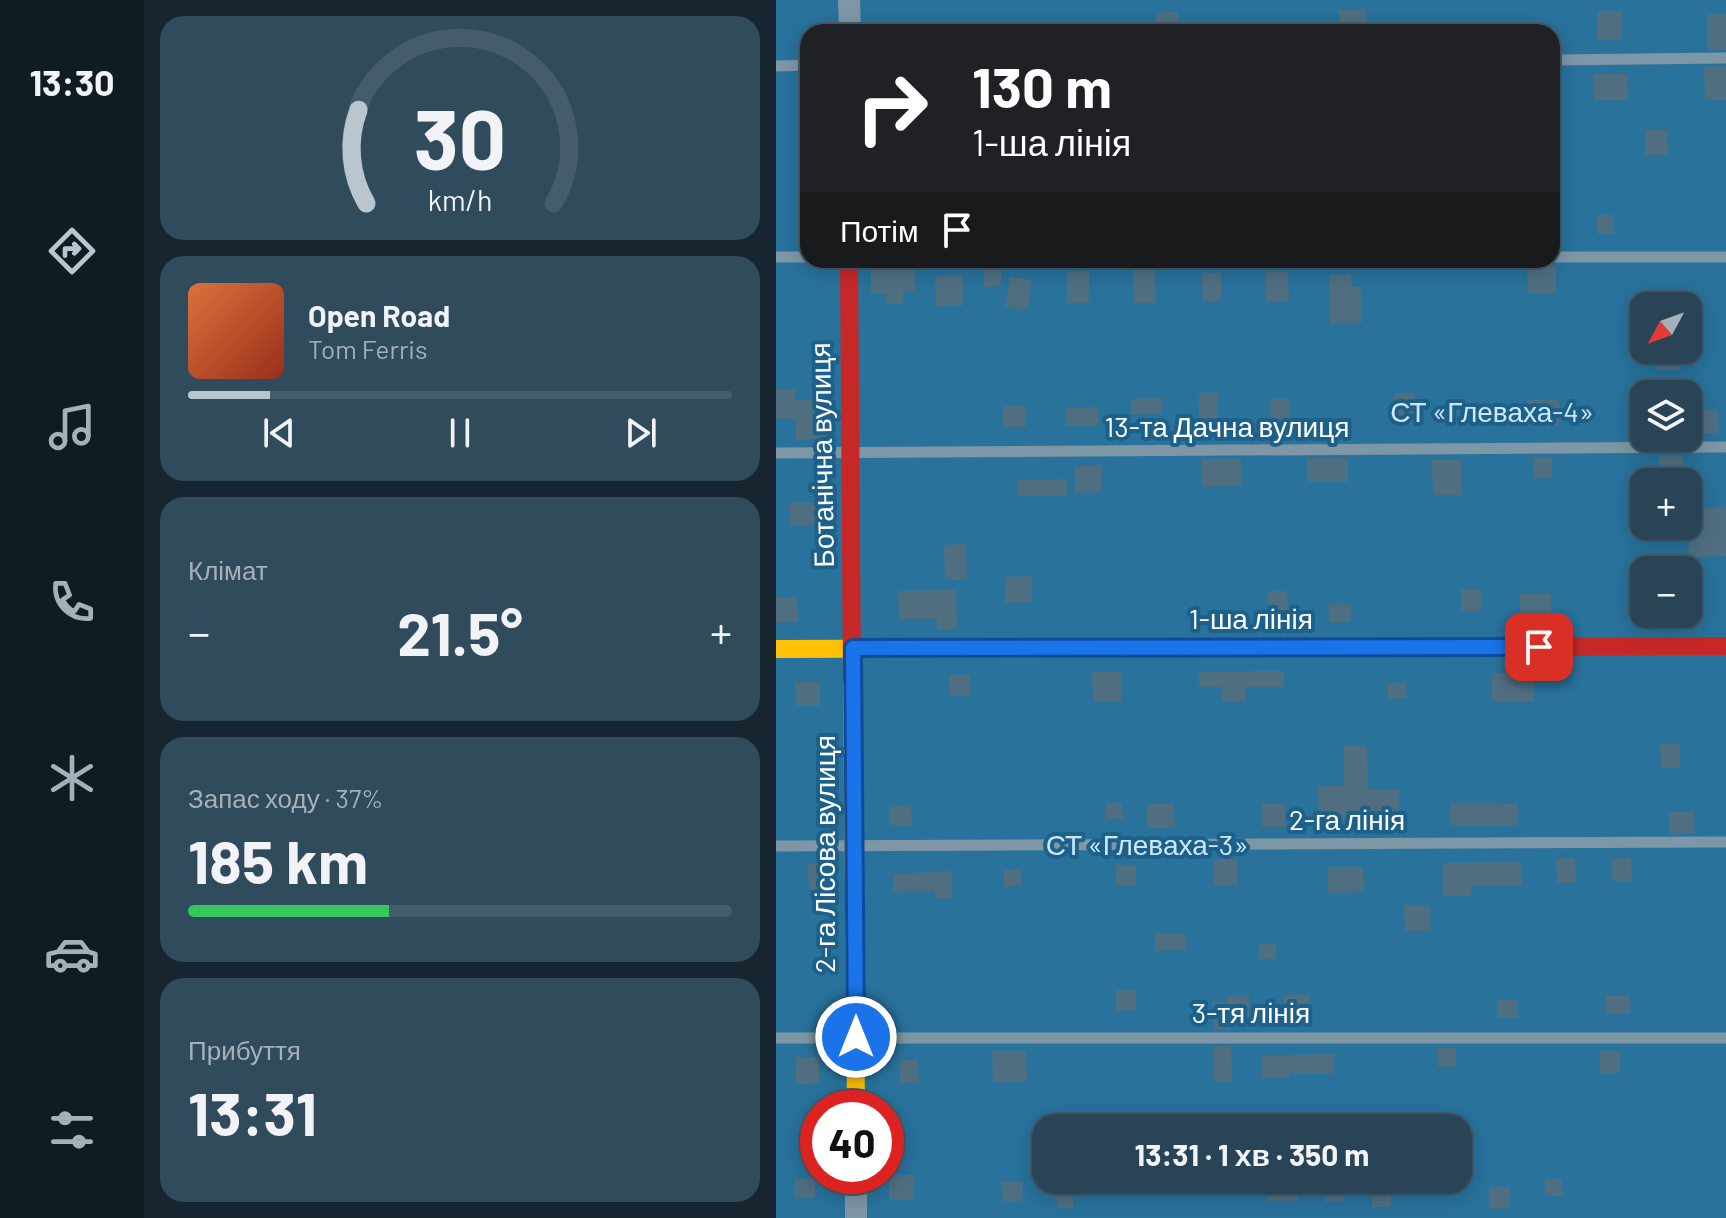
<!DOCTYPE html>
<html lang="uk">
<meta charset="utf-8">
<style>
:root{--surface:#284456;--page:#304b5c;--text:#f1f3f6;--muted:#a5b0b9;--line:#445c6c;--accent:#b9c6ce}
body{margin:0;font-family:Barlow,sans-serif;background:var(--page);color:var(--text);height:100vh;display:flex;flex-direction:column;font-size:30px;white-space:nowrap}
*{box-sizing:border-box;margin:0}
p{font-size:26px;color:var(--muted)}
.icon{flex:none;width:44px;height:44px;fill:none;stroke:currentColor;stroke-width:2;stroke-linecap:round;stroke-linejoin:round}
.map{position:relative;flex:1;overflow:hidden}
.drawer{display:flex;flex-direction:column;gap:16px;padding:16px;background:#16252f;width:632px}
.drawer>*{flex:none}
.top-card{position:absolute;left:24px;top:24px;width:760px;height:244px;border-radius:24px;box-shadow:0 4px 20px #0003,0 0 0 2px var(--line);background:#202124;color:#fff;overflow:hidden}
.needle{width:52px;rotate:229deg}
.fabs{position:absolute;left:854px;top:292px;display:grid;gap:16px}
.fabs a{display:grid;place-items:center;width:72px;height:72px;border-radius:16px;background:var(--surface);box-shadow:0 4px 20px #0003,0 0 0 2px var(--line);font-size:40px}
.speed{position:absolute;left:24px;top:1090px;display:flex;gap:16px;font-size:40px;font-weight:700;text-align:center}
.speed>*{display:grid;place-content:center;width:104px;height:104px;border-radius:50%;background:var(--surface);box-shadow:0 4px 20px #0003,0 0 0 2px var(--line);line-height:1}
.speed .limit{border:12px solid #d22;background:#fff;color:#111}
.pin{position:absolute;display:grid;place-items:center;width:68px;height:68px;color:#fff;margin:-34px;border-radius:16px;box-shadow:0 4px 12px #0006}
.me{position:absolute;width:88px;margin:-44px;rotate:0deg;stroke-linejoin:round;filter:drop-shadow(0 0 6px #0008)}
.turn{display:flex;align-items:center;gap:28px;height:168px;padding:0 40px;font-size:36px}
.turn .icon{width:104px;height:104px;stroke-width:2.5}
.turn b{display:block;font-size:56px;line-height:68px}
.then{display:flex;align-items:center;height:76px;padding:0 40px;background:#0003;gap:16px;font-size:30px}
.big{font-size:60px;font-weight:700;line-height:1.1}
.drawer .widget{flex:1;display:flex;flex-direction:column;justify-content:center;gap:12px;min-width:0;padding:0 28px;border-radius:24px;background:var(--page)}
.drawer .dial{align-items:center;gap:0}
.dial svg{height:208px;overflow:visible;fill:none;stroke:var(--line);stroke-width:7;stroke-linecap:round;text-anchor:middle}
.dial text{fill:var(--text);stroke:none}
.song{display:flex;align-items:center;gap:24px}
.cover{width:96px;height:96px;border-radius:12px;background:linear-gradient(135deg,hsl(20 70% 55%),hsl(10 70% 35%))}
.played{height:8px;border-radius:4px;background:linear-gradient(90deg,var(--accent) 15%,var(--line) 15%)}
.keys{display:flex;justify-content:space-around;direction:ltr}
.heat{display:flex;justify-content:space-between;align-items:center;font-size:44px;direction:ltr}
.charge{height:12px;border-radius:6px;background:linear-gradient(90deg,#34c759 37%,var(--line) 0)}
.trip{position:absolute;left:256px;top:1114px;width:440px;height:80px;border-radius:24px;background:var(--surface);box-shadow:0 4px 20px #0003,0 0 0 2px var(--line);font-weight:700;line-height:80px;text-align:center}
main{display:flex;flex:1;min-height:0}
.tabs{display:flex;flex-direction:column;width:144px;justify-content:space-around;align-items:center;background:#101b22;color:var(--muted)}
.tabs .icon{width:56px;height:56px}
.tabs .active{color:var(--accent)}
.tabs b{font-size:36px;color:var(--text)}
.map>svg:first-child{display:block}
.green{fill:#28729c;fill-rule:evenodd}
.building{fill:#4f6f81}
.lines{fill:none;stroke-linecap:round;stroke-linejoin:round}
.lane{stroke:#7d97a6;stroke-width:11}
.street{stroke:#7d97a6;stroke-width:22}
.slow{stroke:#ffc107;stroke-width:18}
.jam{stroke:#c62828;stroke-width:18}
.route-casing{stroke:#114b97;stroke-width:20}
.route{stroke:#1a73e8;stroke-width:14}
.labels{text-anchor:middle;stroke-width:8;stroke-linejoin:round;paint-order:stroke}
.park-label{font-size:28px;fill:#cde9f9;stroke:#1d618a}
.street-label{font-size:28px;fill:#fff;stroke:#1d618a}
</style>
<main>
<nav class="tabs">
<b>13:30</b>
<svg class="icon active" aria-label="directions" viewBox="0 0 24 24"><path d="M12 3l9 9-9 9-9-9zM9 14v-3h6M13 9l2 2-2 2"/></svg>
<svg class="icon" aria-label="music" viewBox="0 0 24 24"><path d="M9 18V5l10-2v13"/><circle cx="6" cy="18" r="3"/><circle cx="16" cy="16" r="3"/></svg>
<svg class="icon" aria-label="phone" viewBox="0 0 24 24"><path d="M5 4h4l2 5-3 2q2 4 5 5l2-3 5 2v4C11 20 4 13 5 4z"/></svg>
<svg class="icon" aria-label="climate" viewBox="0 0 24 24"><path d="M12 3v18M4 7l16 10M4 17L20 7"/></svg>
<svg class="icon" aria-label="car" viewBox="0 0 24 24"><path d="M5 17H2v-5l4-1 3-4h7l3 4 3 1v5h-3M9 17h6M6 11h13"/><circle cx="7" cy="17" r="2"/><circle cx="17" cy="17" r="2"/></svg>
<svg class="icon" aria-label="filters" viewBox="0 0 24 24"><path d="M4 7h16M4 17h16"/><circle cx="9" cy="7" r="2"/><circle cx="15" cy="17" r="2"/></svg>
</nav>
<section class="drawer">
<div class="widget dial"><svg viewBox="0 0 100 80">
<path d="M14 69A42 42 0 1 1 86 69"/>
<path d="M14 69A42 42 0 0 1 11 33" stroke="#b9c6ce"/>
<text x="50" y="56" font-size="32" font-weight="700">30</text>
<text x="50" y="72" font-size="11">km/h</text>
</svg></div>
<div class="widget">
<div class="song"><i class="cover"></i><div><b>Open Road</b><p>Tom Ferris</p></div></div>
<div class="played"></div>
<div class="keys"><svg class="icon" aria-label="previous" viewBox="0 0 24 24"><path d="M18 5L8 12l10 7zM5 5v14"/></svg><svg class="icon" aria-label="pause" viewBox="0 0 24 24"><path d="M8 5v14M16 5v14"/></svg><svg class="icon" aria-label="next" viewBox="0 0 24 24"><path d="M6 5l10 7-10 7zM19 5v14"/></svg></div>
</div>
<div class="widget"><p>Клімат</p>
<div class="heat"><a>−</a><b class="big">21.5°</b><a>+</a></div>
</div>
<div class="widget"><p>Запас ходу · 37%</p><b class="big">185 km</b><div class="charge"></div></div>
<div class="widget"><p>Прибуття</p><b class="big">13:31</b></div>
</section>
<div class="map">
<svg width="950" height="1218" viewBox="0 0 950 1218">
<rect width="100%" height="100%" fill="#365b72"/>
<path class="green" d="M0 0H950V1218H0ZM32 32H776V260H32ZM868 306H912V350H868ZM868 394H912V438H868ZM868 482H912V526H868ZM868 570H912V614H868ZM42 1108H110V1176H42ZM270 1128H682V1180H270Z"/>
<g class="building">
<polygon points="590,9 590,32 564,32 563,10"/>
<rect x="821" y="11" width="25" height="29"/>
<polygon points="402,12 403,32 381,32 380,13"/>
<rect x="931" y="14" width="19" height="36"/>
<polygon points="950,66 950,100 929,100 928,67"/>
<polygon points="818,74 851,74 852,100 818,100"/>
<polygon points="869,130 891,130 892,155 869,155"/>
<rect x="821" y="215" width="17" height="19"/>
<polygon points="225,264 225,286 208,287 207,265"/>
<polygon points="751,266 780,266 780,293 752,293"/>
<polygon points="139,267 139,291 127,291 127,304 110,304 110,294 95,294 95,268"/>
<polygon points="357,270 379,270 380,303 358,303"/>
<polygon points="313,271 313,303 291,303 291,272"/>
<polygon points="489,272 512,272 513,301 490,301"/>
<polygon points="426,273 445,273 445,301 427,302"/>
<polygon points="187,275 187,306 160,306 159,276"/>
<polygon points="553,275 575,275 576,287 585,287 586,323 554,324"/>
<polygon points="234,277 256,280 252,310 229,307"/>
<polygon points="880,350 903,350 903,370 881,370"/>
<polygon points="0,389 19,389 19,400 55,400 55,437 20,441 20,419 0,419"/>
<polygon points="442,392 442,422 423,422 423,393"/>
<rect x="618" y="393" width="21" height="31"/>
<polygon points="386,398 386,414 356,415 355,399"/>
<polygon points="494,399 513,399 513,425 495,425"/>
<rect x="752" y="400" width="31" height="26"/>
<polygon points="227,406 249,406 250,427 227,427"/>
<polygon points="322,407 323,425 290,426 290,408"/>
<polygon points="942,409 943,433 924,433 923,410"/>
<polygon points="883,456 907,456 908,482 883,482"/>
<polygon points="757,457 776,457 776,478 757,479"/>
<rect x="531" y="458" width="41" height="24"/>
<polygon points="426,459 465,459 466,486 426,487"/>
<polygon points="656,460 685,460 685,495 657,495"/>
<polygon points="325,465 325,492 299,493 299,466"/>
<polygon points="291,479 291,496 242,496 242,480"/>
<polygon points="44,502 44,525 14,526 14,503"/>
<polygon points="950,507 950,556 912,557 915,508"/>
<polygon points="190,544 191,580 169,580 168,545"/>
<polygon points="256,576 256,602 229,603 229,577"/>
<polygon points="685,589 705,589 705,611 685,612"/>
<polygon points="180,590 181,629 161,630 161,619 123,619 122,591"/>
<polygon points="492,591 511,591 512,612 493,612"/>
<polygon points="744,594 775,594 775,621 744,622"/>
<polygon points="0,597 21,597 22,622 0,623"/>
<polygon points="575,603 575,622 553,623 553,604"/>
<polygon points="484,671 508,671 508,687 469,687 469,701 446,701 446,687 423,687 423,672"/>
<polygon points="316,672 345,672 345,702 317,702"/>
<rect x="716" y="673" width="42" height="28"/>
<polygon points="173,675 194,675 194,695 174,696"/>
<polygon points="19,682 44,682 44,706 20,706"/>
<polygon points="612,683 630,683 630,698 612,699"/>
<polygon points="884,744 904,744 904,768 885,768"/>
<polygon points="568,745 591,745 592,790 623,790 623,816 543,821 542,786 568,786"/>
<polygon points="330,803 346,803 347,819 330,819"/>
<polygon points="675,803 742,804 742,825 673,825"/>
<polygon points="371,804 398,804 399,828 371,828"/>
<rect x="486" y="804" width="23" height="23"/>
<polygon points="113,805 135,805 136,825 113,825"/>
<rect x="893" y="812" width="25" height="22"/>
<polygon points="780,858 799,858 800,883 781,883"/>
<polygon points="855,858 856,881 836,881 835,859"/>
<rect x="438" y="859" width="23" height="26"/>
<polygon points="746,862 746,885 695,885 695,896 667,896 667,863"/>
<polygon points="32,864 50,864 50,890 33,890"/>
<rect x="340" y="865" width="20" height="21"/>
<polygon points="552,867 587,867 588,892 552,893"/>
<polygon points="228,870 245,870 245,886 228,887"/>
<polygon points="176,871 176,898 159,898 159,891 117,892 117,874"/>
<polygon points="628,905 654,905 655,931 629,931"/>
<polygon points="379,933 409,933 410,950 379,951"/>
<polygon points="500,943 500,959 483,959 483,944"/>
<polygon points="340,990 360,990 360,1010 340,1011"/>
<polygon points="473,995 473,1018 454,1019 455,1030 438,1030 437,1002 452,1002 452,996"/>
<rect x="508" y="995" width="26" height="23"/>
<rect x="830" y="996" width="24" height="18"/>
<rect x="721" y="1000" width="21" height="18"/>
<polygon points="438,1046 455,1046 456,1082 438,1082"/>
<rect x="662" y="1048" width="18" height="19"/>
<polygon points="216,1051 250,1051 251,1081 217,1082"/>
<polygon points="824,1051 844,1051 844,1073 824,1074"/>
<polygon points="558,1054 558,1073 513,1073 513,1078 486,1078 486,1056"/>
<rect x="20" y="1057" width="23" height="27"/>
<polygon points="124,1060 142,1060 143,1083 124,1083"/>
<rect x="113" y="1175" width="25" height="25"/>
<polygon points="39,1178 39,1198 19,1198 19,1179"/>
<polygon points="769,1179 786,1179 787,1196 769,1196"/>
<polygon points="490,1180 522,1180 522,1201 491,1201"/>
<polygon points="226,1182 246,1182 247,1201 227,1202"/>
<polygon points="280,1185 297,1185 297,1208 281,1208"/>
<polygon points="549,1185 568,1185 568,1201 549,1202"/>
<polygon points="596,1187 614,1187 615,1207 596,1207"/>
<polygon points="713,1187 734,1187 734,1208 713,1209"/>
</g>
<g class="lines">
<g class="lane">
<polyline points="776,60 950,58"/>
<polyline points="0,66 32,65"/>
<polyline points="0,257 32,257"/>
<polyline points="776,257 950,257"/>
<polyline points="0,453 950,447"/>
<polyline points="0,846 950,842"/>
<polyline points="0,1038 950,1038"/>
</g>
<g class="street">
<polyline points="73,0 74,32"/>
<polyline points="80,1176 80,1218"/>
</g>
<g class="slow">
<polyline points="0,649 685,647"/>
<polyline points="76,679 80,1108"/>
</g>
<g class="jam">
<polyline points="73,260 76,679"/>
<polyline points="685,647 950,646"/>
</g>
</g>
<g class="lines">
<g class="route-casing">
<polyline id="route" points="80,1037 77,648 763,647"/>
</g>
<use href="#route" class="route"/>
</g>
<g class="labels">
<g class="park-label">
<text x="716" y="422">СТ «Глеваха-4»</text>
<text x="371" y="855">СТ «Глеваха-3»</text>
</g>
<g class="street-label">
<text x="451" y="437">13-та Дачна вулиця</text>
<text transform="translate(46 455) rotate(-91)" y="10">Ботанічна вулиця</text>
<text x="475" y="629">1-ша лінія</text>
<text x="571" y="830">2-га лінія</text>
<text transform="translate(49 854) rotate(-90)" y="10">2-га Лісова вулиця</text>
<text x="475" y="1023">3-тя лінія</text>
</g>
</g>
</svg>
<div class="fabs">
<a><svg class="needle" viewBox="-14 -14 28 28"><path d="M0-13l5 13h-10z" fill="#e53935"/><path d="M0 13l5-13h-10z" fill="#a5b0b9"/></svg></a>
<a><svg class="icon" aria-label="layers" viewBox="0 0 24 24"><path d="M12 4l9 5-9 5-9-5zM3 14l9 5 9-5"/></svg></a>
<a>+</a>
<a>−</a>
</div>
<div class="speed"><div class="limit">40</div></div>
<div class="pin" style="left:763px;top:647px;background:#d93025"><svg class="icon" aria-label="arrive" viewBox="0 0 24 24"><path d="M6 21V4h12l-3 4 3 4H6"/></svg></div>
<svg class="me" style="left:80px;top:1037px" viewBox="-20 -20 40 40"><circle r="17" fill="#1a73e8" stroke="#fff" stroke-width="3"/><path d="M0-11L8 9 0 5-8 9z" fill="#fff"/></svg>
<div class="trip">13:31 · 1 хв · 350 m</div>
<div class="top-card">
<div class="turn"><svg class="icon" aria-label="right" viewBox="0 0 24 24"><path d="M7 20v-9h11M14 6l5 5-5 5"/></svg><div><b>130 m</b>1-ша лінія</div></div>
<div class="then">Потім<svg class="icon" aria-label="arrive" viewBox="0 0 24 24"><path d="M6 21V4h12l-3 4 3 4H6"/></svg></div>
</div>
</div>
</main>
